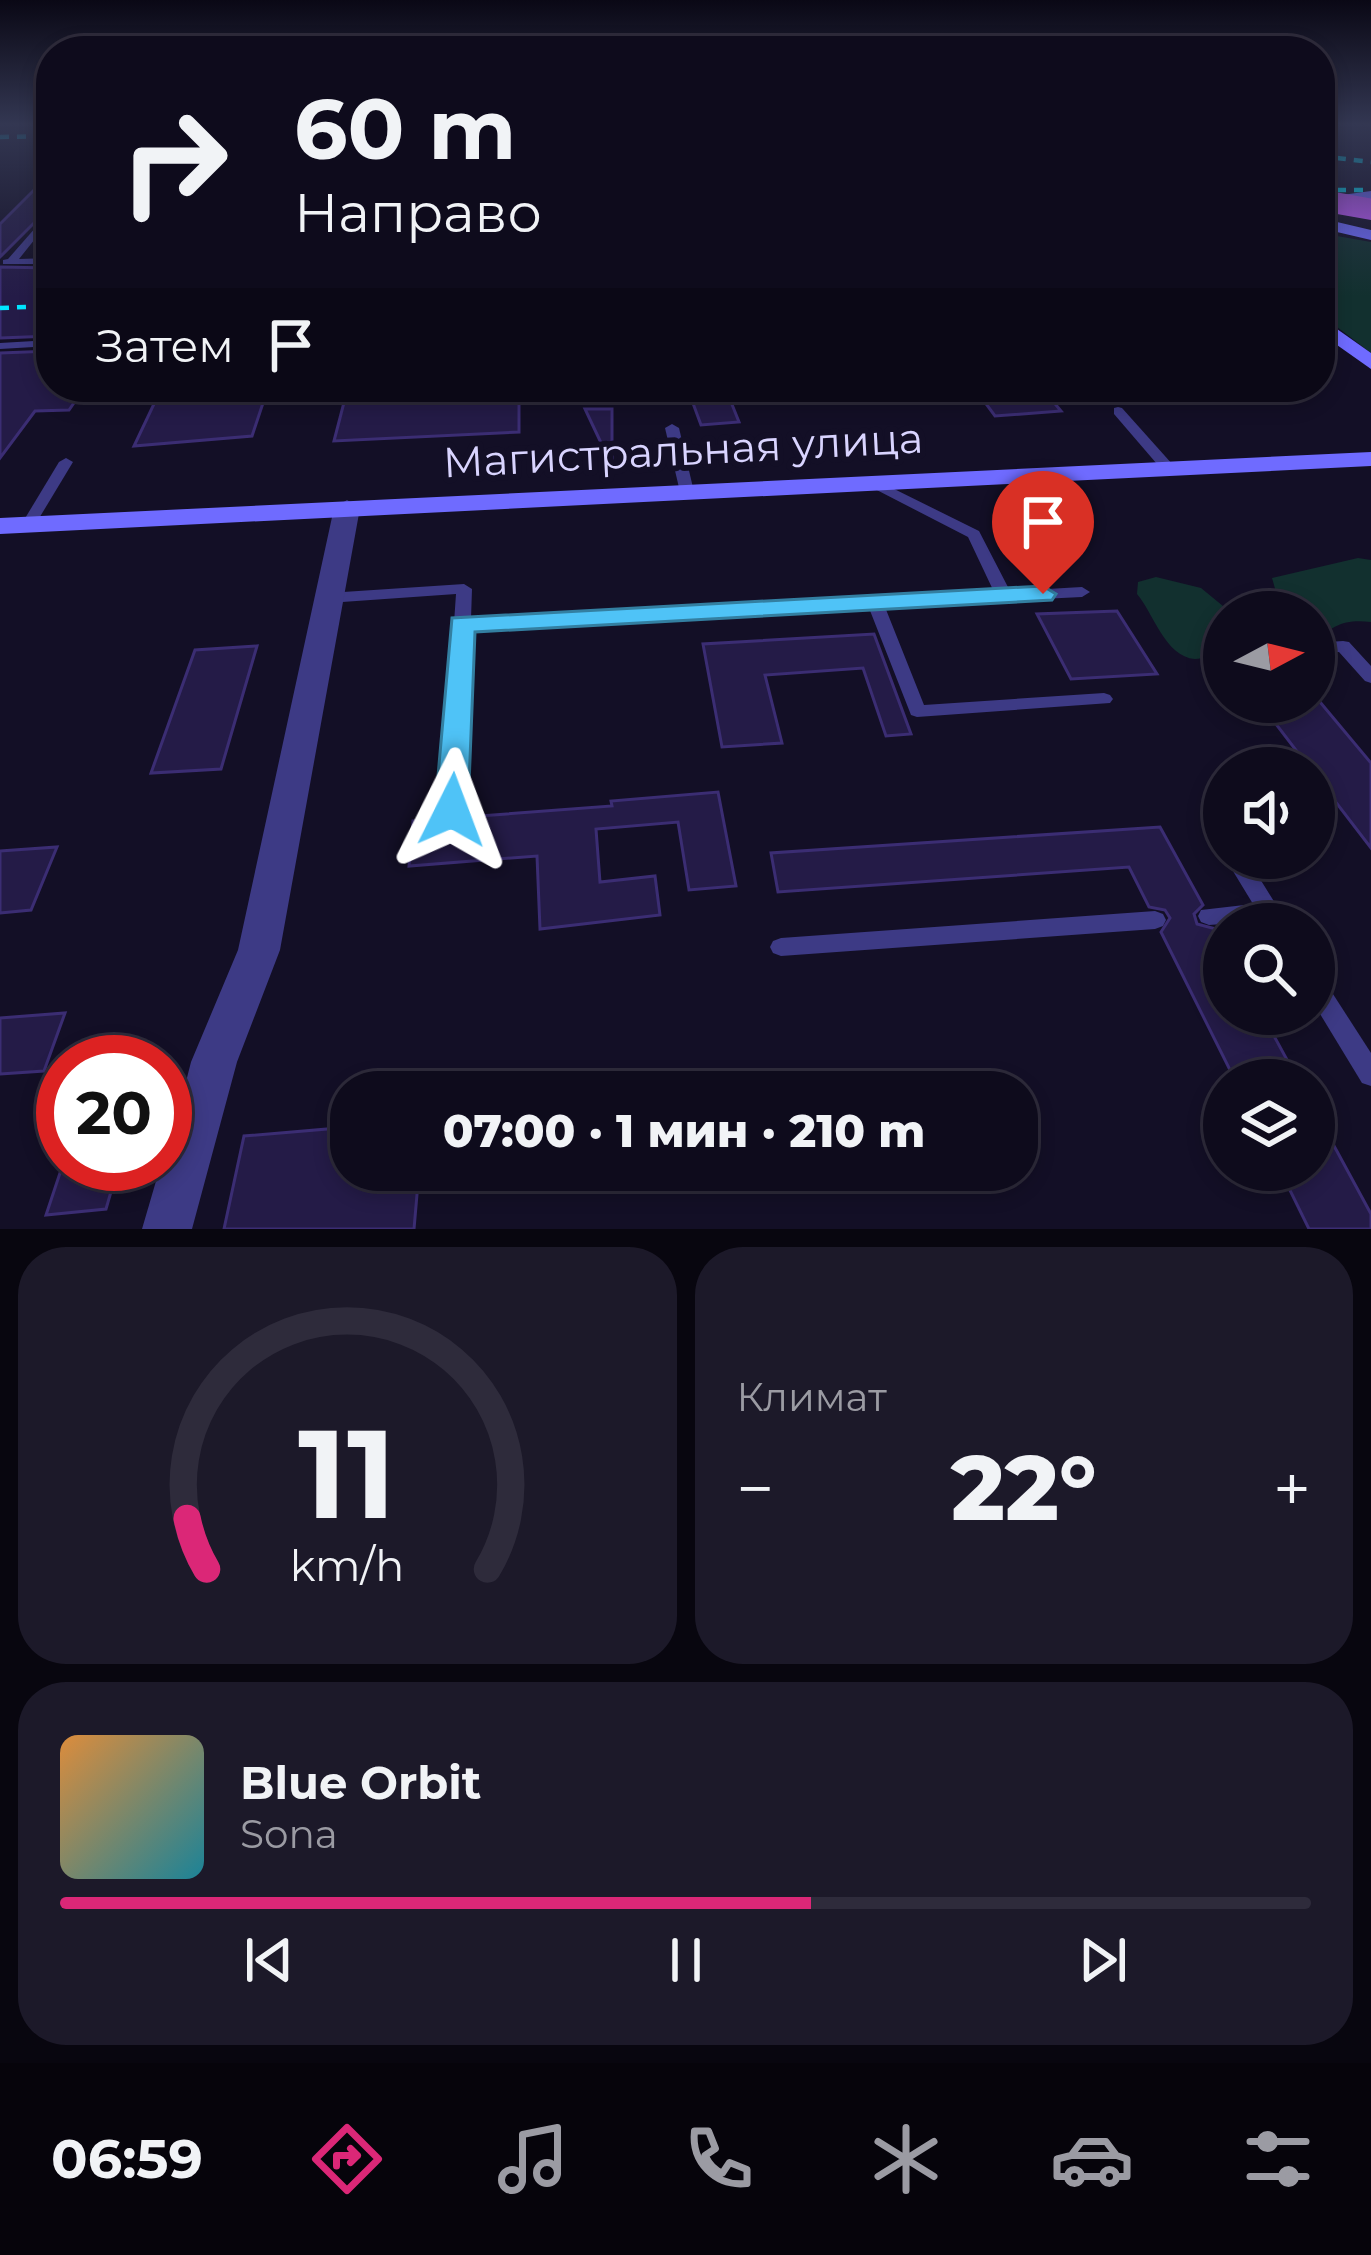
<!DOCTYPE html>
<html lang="ru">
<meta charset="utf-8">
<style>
:root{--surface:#0e0b1c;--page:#1c1929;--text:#f1f3f6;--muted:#9b9ba3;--line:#2e2b3b;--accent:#db2777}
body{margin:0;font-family:Montserrat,sans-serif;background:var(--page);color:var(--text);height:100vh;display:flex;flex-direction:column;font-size:45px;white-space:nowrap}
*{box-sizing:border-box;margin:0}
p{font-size:39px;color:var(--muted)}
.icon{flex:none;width:66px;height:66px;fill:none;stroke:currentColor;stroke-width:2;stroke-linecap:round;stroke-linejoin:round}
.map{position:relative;height:1229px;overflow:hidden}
.panel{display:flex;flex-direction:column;gap:18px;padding:18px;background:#08060f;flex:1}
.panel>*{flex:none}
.guide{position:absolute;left:36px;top:36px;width:1299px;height:366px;border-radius:48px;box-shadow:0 6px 18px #0003,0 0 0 3px var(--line);background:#0e0b1c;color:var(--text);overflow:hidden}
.needle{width:78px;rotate:83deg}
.buttons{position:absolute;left:1203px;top:591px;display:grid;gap:24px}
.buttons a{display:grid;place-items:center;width:132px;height:132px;border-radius:50%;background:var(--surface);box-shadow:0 6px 18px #0003,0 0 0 3px var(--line);font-size:60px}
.speed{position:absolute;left:36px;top:1035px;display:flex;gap:24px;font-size:60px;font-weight:700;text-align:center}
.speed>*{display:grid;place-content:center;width:156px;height:156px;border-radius:50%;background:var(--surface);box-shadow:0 6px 18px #0003,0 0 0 3px var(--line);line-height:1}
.speed .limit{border:18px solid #d22;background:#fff;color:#111}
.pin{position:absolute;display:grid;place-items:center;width:102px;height:102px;color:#fff;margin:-123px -51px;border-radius:50% 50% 50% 0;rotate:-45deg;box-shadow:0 0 12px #0007}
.pin .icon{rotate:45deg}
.me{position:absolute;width:132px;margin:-66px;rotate:3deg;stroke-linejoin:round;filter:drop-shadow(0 0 9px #0008)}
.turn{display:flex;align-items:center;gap:42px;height:252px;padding:0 60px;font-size:54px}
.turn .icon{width:156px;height:156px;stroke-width:2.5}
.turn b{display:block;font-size:84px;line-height:102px}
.then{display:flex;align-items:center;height:114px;padding:0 60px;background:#0003;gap:24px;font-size:45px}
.big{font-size:90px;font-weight:800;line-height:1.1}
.panel .tile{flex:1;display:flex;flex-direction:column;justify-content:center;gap:18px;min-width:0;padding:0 42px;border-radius:48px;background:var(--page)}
.panel .dial{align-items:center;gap:0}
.dial svg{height:312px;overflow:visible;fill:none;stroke:var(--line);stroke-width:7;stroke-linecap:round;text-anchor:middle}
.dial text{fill:var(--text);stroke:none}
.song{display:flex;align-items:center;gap:36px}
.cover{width:144px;height:144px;border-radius:18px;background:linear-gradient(135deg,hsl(30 70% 55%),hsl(190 70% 35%))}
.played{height:12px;border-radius:6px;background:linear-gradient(90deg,var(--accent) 60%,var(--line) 60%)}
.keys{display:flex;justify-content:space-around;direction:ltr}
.heat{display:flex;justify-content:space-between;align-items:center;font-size:66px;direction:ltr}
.panel .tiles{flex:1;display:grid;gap:18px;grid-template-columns:1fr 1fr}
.tile:last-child{grid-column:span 2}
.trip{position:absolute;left:330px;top:1071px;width:708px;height:120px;border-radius:48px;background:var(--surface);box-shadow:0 6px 18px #0003,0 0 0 3px var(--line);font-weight:800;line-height:120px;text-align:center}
.menu{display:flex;height:192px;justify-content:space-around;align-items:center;background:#06040b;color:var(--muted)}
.menu .icon{width:84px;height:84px}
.menu .current{color:var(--accent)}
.menu b{font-size:54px;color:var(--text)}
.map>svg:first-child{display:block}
.green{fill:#12302f}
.building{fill:#241b47;stroke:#3b2d73;stroke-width:3}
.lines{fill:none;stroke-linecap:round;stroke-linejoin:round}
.service{fill:#3d3a85;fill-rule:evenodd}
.minor{fill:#3d3a85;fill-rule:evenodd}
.secondary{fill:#6f6bff;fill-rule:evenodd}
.primary{fill:#c25bff;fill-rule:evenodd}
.rail{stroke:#00e5ff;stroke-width:4.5;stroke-dasharray:9 8;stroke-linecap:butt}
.primary-bridge{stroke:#c25bff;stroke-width:15}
.route{fill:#4fc3f7;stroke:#337fa1;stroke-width:3}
.labels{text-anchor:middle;stroke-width:12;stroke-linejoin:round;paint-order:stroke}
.street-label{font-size:42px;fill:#d9d4ff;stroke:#130f26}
</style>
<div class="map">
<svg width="1371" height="1229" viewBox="0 0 1371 1229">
<rect width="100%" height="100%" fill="#130f26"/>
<g class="green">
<polygon points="1320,233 1371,242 1371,353 1320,314"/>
<path d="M1358 558 1371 560V622C1345 619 1331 625 1314 645V612H1250L1254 597 1276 592 1272 578Z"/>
<path d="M1156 577 1201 588 1229 611 1224 612V652C1215 653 1203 659 1195 659 1165 657 1153 612 1137 594L1138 582Z"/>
</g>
<g class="building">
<polygon points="51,173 51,206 0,257 0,224"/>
<polygon points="0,267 51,268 51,336 0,338"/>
<polygon points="51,351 51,387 85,387 69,410 35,411 0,458 0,353"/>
<polygon points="162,387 213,387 209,397 266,394 252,436 134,446"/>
<polygon points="348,387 501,387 501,397 519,396 519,432 334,441"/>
<polygon points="687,387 725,387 739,422 701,425"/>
<polygon points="1041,387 1061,411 995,416 975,389"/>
<polygon points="585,409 612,409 612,466"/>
<polygon points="1117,611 1157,674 1071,679 1037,614"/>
<polygon points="874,634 911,734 886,736 863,668 765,675 782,743 722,747 703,644"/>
<polygon points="257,646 221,769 151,773 195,650"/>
<polygon points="1259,702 1320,702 1371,763 1371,848"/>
<polygon points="718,792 736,886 689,890 678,822 596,829 600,882 655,876 660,915 540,929 537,856 409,866 413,821 612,806 611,801"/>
<polygon points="1160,827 1203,905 1194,914 1197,924 1216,929 1224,944 1224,1014 1262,1014 1298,1080 1235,1080 1161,932 1170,918 1165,910 1149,907 1129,867 778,892 771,853"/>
<polygon points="57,847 31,910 0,913 0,851"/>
<polygon points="65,1013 44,1071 0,1074 0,1018"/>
<polygon points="1314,1109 1371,1214 1371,1229 1309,1229 1280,1170 1314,1170"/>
<polygon points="351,1127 351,1170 380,1170 379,1186 418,1183 414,1229 224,1229 244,1136"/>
<polygon points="63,1164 119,1164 106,1209 46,1215"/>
</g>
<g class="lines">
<g class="service">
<polygon points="51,210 51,219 19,259 51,258 51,264 3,264 3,260 8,259"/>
<polygon points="51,340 51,346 0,349 0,343"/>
<polygon points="1118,407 1122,408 1173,465 1173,471 1163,471 1114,414 1114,408"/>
<polygon points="672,424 679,428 694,492 687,496 680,492 665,428"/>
<polygon points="66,458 73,462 35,525 28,529 23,528 21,525 59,462"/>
<polygon points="874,479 979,531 1010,591 1082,587 1090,592 1082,597 885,607 924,705 1104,693 1110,695 1113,699 1110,703 917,717 911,715 869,608 470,629 461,810 458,815 451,817 444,815 441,810 456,594 328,603 320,598 328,593 464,584 472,589 471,619 994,592 968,537 869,486 867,483"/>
<polygon points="1343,641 1349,642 1371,666 1371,683 1365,681 1339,652 1314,653 1314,643"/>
<polygon points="1218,821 1224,822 1224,846 1217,843 1208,828 1211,823"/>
<polygon points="1225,858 1247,858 1288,924 1265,924 1264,921 1209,925 1201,922 1198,916 1201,910 1253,904"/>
<polygon points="1155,911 1163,914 1166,920 1163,926 1155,929 781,956 773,953 770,947 773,941 781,938"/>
<polygon points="1314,974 1322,977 1371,1053 1371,1086 1362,1083 1314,1004"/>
</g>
<polygon class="minor" points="347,500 360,508 280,950 237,1062 192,1229 142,1229 161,1164 165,1164 191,1062 238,950 334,508"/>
<g class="secondary">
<polygon points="1371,191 1371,201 1320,208 1320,198"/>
<polygon points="1320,218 1371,230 1371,240 1320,228"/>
<polygon points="1320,317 1371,353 1371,369 1320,333"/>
<polygon points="1371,452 1371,466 0,534 0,518"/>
</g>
<polygon class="primary" points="1320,201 1371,210 1371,220 1320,211"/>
<g class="rail">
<polyline points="0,137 51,136"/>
<polyline points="1320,156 1371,162"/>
<polyline points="1320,190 1371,190"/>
<polyline points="0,308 51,306"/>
</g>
<polyline class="primary-bridge" points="1320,197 1371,206"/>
</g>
<linearGradient id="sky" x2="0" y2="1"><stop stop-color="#0a0815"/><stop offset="0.42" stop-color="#333752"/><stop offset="1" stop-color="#333752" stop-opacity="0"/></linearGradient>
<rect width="1371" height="296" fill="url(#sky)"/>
<polygon class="route" points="1043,586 1056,594 1052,600 475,632 468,810 463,818 440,818 435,810 452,618"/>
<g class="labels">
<g class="street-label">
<text transform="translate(683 450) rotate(-3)" y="15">Магистральная улица</text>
</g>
</g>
</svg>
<div class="buttons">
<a><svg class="needle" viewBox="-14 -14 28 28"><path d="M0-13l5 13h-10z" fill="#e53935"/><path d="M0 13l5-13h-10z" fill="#9b9ba3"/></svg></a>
<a><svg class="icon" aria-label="sound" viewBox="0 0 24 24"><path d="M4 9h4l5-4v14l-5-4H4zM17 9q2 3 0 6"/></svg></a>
<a><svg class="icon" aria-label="search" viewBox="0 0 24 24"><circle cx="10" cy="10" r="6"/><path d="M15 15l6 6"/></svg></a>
<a><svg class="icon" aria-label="layers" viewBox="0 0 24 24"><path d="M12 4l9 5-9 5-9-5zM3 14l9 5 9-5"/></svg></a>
</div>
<div class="speed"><div class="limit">20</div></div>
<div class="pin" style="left:1043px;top:594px;background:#d93025"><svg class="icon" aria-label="arrive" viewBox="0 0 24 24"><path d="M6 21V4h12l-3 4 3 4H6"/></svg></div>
<svg class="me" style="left:452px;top:810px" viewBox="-20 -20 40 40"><path d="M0-17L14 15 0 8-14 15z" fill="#4fc3f7" stroke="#fff" stroke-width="4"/></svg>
<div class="trip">07:00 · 1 мин · 210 m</div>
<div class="guide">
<div class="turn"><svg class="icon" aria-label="right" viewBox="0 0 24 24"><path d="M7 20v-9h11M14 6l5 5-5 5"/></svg><div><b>60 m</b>Направо</div></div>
<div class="then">Затем<svg class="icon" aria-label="arrive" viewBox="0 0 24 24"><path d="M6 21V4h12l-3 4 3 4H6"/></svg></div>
</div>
</div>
<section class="panel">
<div class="tiles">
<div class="tile dial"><svg viewBox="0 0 100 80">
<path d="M14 69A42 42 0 1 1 86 69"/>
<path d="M14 69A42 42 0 0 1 9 56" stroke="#db2777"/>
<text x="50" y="56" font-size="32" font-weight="700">11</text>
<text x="50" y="72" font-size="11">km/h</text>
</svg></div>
<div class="tile"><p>Климат</p>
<div class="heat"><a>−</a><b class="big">22°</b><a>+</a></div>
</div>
<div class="tile">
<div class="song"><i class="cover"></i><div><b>Blue Orbit</b><p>Sona</p></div></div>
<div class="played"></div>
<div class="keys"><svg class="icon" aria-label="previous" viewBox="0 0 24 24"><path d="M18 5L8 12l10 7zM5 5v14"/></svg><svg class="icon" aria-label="pause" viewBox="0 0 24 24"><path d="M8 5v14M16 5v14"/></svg><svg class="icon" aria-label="next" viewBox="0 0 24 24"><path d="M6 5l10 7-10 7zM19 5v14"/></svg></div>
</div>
</div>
</section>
<nav class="menu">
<b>06:59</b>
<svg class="icon current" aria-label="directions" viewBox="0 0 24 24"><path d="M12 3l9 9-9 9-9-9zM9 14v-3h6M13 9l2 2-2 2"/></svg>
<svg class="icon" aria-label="music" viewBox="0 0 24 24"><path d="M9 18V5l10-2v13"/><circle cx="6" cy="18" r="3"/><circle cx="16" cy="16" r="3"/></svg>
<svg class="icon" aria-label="phone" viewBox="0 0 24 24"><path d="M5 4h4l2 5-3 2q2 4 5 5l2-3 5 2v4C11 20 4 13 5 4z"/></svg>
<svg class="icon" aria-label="climate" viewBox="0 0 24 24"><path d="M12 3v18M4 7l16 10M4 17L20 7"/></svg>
<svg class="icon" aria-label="car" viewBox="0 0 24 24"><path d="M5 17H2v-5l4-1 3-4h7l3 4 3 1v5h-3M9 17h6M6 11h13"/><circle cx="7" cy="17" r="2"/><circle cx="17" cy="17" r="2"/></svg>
<svg class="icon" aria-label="filters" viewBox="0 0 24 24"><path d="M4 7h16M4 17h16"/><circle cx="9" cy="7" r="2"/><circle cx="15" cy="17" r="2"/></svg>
</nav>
